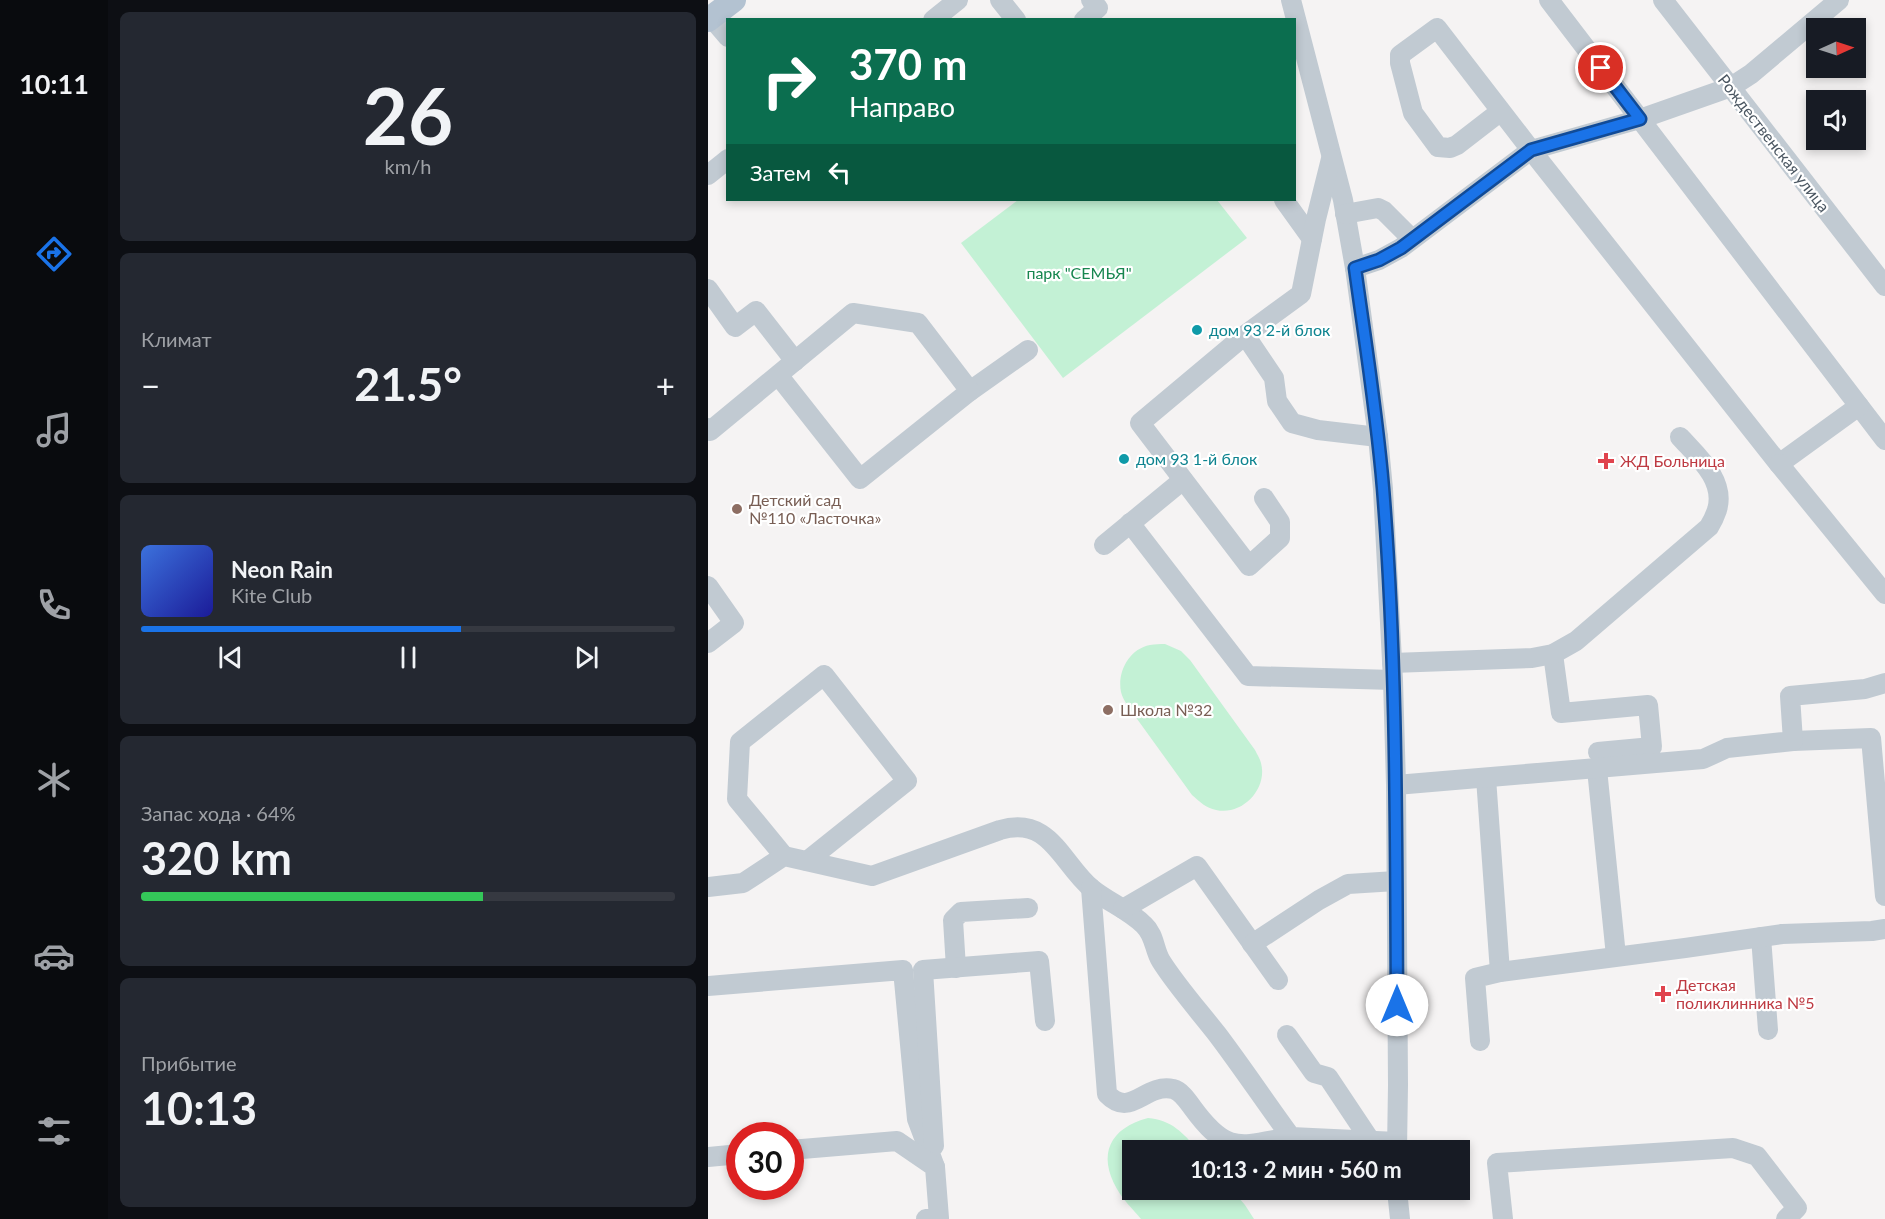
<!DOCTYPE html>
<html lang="ru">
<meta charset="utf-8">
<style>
:root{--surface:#171b24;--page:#242831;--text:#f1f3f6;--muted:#9ea1a6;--line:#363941;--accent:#1a73e8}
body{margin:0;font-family:Lato,sans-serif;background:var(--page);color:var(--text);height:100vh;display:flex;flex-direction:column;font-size:22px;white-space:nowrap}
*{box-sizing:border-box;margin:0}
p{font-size:20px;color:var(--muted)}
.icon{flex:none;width:33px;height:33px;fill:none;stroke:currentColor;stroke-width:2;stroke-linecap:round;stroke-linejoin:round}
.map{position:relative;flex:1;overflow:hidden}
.sheet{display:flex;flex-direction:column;gap:12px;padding:12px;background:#0d0f14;width:600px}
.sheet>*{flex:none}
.top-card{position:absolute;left:18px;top:18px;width:570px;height:183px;border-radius:0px;box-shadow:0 3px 9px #0003;background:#0b6e4f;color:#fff;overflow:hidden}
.needle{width:39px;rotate:87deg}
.tools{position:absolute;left:1098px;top:18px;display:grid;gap:12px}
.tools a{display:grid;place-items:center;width:60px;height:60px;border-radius:0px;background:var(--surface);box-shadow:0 3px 9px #0003;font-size:30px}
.speed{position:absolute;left:18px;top:1122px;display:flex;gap:12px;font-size:30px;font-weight:700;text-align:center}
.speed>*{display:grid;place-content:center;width:78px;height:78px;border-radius:50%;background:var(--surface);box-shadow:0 3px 9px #0003;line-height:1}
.speed .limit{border:9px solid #d22;background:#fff;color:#111}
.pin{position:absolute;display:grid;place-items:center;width:51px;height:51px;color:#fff;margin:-26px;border:3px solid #fff;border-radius:50%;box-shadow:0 2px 6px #0007}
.me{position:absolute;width:66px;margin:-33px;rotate:0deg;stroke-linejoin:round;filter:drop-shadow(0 0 4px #0008)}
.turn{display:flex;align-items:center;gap:21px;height:126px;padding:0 24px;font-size:27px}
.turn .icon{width:78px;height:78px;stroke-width:2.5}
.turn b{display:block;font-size:42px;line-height:51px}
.then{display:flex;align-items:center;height:57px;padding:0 24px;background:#0003;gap:12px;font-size:22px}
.big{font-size:45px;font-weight:700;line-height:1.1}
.sheet .card{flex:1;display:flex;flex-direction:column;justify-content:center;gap:9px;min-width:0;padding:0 21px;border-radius:9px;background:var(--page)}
.sheet .dial{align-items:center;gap:0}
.dial b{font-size:78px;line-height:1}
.song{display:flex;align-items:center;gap:18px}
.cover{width:72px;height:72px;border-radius:9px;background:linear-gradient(135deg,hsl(220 70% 55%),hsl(240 70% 35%))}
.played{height:6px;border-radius:3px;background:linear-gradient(90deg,var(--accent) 60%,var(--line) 60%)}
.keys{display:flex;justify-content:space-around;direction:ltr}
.heat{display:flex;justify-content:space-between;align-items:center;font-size:33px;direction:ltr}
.charge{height:9px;border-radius:4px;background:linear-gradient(90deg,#34c759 64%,var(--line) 0)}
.trip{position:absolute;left:414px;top:1140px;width:348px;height:60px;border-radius:0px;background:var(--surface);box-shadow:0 3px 9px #0003;font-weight:700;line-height:60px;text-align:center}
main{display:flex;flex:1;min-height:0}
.tabs{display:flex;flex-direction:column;width:108px;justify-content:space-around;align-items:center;background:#090b0e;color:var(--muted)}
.tabs .icon{width:42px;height:42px}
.tabs .on{color:var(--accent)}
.tabs b{font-size:27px;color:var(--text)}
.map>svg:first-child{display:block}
.green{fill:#c3f1d5}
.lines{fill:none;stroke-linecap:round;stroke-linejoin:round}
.minor{stroke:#c1cad2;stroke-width:20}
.major{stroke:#b3c2d1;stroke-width:24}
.route-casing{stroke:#114b97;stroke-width:15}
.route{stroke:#1a73e8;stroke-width:10}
.culture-dot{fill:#0f9aa8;stroke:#fff;stroke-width:2}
.health-dot{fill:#e0444e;stroke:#fff;stroke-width:2}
.education-dot{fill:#8d6e63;stroke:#fff;stroke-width:2}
.labels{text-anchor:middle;stroke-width:4.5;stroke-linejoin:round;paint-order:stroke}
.street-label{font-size:16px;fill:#4a5661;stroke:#fff}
.park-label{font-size:16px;fill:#17864f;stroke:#fff}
.culture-label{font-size:16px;fill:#0d838f;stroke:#fff;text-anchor:start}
.health-label{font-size:16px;fill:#be3a42;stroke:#fff;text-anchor:start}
.education-label{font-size:16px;fill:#785e54;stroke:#fff;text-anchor:start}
</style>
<main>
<nav class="tabs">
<b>10:11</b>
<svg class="icon on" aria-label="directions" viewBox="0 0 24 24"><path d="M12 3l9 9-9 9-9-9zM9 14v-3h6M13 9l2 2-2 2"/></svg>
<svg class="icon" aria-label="music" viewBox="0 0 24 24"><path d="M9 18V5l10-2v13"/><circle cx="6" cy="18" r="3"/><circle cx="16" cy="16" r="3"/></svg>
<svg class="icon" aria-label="phone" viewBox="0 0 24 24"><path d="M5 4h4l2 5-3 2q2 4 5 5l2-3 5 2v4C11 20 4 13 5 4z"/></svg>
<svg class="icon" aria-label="climate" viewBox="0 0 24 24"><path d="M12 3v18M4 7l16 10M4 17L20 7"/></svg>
<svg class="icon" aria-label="car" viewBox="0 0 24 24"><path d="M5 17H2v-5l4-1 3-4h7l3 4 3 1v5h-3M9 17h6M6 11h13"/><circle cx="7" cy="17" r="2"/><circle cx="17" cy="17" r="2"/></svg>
<svg class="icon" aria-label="filters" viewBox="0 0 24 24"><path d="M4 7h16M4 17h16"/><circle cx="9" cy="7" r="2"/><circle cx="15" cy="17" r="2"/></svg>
</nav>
<section class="sheet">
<div class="card dial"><b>26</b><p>km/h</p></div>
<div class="card"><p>Климат</p>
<div class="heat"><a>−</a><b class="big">21.5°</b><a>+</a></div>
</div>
<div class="card">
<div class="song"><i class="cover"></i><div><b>Neon Rain</b><p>Kite Club</p></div></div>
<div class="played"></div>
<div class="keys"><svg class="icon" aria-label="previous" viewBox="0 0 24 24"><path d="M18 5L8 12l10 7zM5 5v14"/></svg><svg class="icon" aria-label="pause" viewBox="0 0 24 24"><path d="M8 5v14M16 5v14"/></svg><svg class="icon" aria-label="next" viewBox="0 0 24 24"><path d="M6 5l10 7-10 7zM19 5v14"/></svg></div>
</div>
<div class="card"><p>Запас хода · 64%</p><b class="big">320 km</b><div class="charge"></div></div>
<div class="card"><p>Прибытие</p><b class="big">10:13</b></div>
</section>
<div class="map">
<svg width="1177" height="1219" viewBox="0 0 1177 1219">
<rect width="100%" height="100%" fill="#f5f3f3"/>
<g class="green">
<polygon points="310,200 509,200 539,238 355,378 253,243"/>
<path d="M457 644 473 651 482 660 547 750C549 754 552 759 553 763 560 789 534 816 508 810 498 808 492 802 484 795L419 705C417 701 414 697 413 692 409 672 421 649 442 645 447 644 452 644 457 644Z"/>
<path d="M440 1118C464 1120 475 1133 490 1150H424V1190H524L537 1205 546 1219H433C425 1209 415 1200 409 1189 389 1154 402 1128 440 1118Z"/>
</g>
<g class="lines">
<g class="minor">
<polyline points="292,0 308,20"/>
<polyline points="583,0 635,200 647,268 670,437 675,489 685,680 688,785 690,1085 689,1150"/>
<polyline points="841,0 1177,440"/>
<polyline points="955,0 1177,286"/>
<polyline points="3,17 20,37"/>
<polyline points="225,20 250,0"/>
<polyline points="376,20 390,8 383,0"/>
<polyline points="793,111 749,145 742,148 730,147 705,113 692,63 692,55 729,28 823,150 1071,464 1151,406"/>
<polyline points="0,175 20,159"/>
<polyline points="576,200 604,239"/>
<polyline points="637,214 670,208 676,211 704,239"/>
<polyline points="647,268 671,260 693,248 823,150 932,119 1023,87 1043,74 1131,0"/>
<polyline points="0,289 27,327 48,311 87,361"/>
<polyline points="537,335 566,378 569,401 584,423 610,430 670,437"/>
<polyline points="262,391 320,350"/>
<polyline points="0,428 2,431 145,313 210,323 262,391 152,479 70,375"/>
<polyline points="1071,464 1177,594"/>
<polyline points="556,498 572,522 572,538 541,566 432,423 537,335 593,294 608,219 623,159"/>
<polyline points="422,523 540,676 685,680"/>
<polyline points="396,545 475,480"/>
<polyline points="0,586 26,623 0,643"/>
<polyline points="845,654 853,713 940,705 944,747 890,752"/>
<path d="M684 663 824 658 845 654 868 641 1001 527C1004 522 1007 516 1009 510 1018 480 989 456 972 437"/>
<polyline points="1085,741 1163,738 1177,896"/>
<polyline points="889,769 908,956"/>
<polyline points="778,778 792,972"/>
<polyline points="688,785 995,759 1019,748 1085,741 1082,696 1157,689 1177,683"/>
<polyline points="76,856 29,799 32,742 116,675 199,781 99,861"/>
<path d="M0 887 35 883 76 856 164 876 292 830C342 815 353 863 384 889 400 902 421 910 436 925 447 935 446 950 453 961 468 985 491 1011 509 1034 534 1067 558 1103 583 1137L689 1142"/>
<path d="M383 888 399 1094C423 1119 436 1083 465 1089 473 1091 479 1100 484 1107 519 1155 531 1146 583 1137"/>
<polyline points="415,909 489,866 570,980"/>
<polyline points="1053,937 1060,1030"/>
<polyline points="544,944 611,900 640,884 688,881"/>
<polyline points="248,968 245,920 253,912 320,908"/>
<polyline points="0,986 195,970 209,1119 227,1167"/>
<polyline points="579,1035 606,1073 620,1077 662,1140"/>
<polyline points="772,1041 767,978 792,972 977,948 1074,934 1164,931 1177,929"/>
<polyline points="226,1146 215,970 331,961 337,1021"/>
<polyline points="82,1150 189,1141 227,1167 231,1218 218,1219"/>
<polyline points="0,1157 32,1154"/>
<polyline points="689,1190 692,1219"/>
<polyline points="795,1219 789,1163 1025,1148 1049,1156 1089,1208 1078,1219"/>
</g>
<polyline class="major" points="0,20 26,0"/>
</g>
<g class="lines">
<g class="route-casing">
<path id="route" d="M689 1005C688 833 689 660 675 488 669 414 657 341 647 268L671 260 693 248 823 150 932 119 893 68"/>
</g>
<use href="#route" class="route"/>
</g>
<g class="culture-dot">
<circle cx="489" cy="330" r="6"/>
<circle cx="416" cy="459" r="6"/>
</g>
<g class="health-dot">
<path d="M895 452h6v6h6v6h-6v6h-6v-6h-6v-6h6z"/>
<path d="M952 985h6v6h6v6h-6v6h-6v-6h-6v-6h6z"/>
</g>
<g class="education-dot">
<circle cx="29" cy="509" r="6"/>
<circle cx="400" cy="710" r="6"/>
</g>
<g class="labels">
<g class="street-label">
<text transform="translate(1066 143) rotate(52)" y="6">Рождественская улица</text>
</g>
<g class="park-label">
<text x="371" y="279">парк "СЕМЬЯ"</text>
</g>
<g class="culture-label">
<text x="501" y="336">дом 93 2-й блок</text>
<text x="428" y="465">дом 93 1-й блок</text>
</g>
<g class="health-label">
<text x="912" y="467">ЖД Больница</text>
<text x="968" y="991">Детская<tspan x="968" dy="18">поликлинника №5</tspan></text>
</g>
<g class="education-label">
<text x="41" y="506">Детский сад<tspan x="41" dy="18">№110 «Ласточка»</tspan></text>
<text x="412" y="716">Школа №32</text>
</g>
</g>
</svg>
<div class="tools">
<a><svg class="needle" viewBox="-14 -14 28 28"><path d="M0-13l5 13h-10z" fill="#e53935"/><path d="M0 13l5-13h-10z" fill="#9ea1a6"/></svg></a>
<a><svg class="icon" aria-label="sound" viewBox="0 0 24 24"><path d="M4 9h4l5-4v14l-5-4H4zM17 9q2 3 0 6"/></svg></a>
</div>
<div class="speed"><div class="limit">30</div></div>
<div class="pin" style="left:893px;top:68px;background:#d93025"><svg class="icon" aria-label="arrive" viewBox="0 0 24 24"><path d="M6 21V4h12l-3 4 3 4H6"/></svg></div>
<svg class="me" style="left:689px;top:1005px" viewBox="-20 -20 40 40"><circle r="19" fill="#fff"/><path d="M0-13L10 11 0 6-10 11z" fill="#1a73e8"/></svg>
<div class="trip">10:13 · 2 мин · 560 m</div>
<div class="top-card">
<div class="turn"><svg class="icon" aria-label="right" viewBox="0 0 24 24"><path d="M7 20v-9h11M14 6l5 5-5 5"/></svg><div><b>370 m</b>Направо</div></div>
<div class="then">Затем<svg class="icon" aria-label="left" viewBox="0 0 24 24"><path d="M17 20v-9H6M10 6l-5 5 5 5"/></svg></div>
</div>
</div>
</main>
